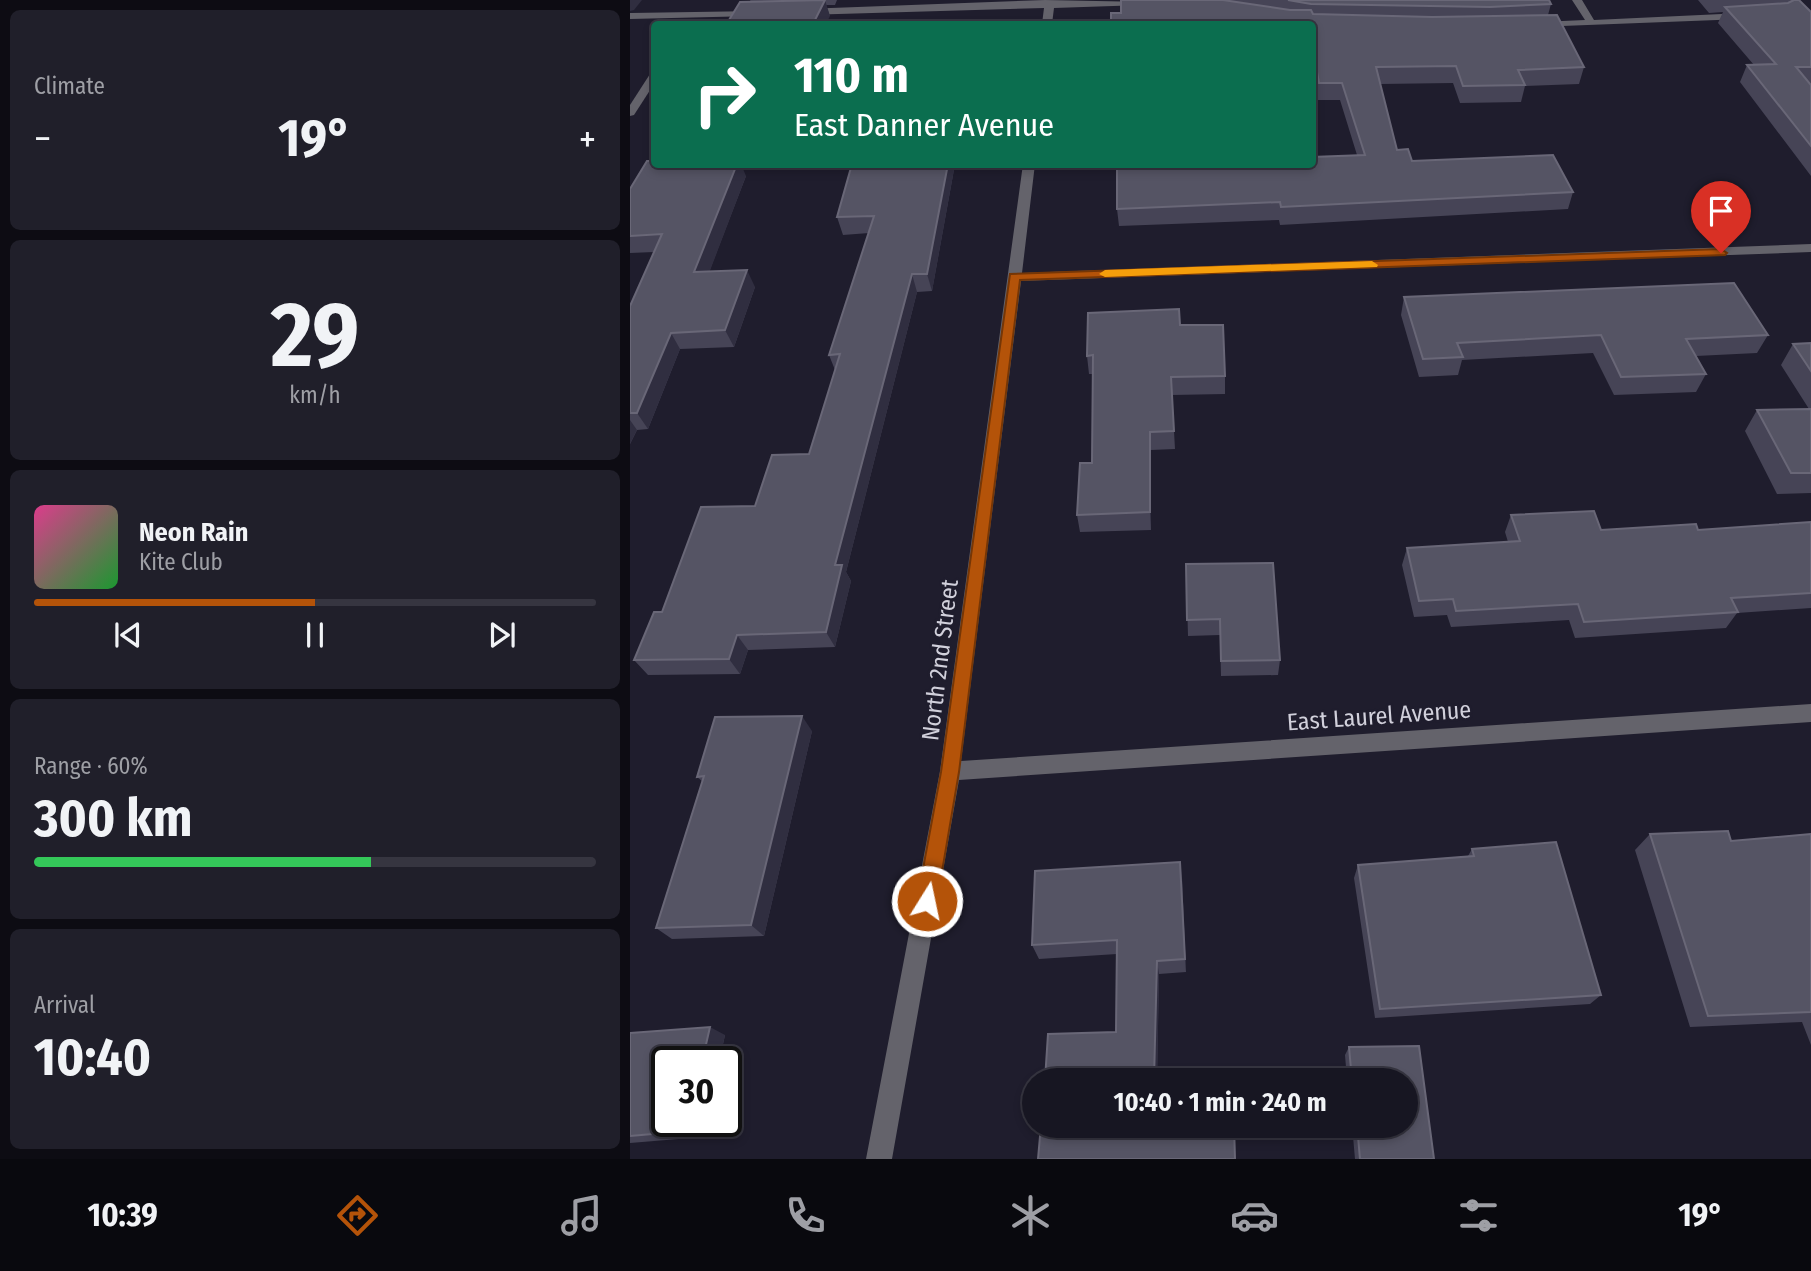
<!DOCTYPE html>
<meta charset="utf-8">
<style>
:root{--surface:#171622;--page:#201f2a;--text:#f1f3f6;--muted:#9e9fa5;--line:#363540;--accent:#b45309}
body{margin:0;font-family:"Fira Sans Condensed",sans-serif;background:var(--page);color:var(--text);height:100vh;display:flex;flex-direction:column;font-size:26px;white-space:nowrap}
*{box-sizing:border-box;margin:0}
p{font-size:23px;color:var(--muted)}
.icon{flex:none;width:38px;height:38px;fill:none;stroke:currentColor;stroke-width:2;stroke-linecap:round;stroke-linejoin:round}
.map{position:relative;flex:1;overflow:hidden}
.side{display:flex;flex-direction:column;gap:10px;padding:10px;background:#0d0c13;width:630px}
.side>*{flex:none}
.banner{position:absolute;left:21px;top:21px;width:665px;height:147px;border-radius:7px;box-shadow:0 4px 10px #0003,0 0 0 2px var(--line);background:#0b6e4f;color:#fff;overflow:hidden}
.speed{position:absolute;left:21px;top:1046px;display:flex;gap:14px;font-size:35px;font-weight:700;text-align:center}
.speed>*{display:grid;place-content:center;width:91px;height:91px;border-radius:50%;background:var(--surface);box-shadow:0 4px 10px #0003,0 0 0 2px var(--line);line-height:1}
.speed .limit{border:4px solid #111;border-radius:10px;background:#fff;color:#111}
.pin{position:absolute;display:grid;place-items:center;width:60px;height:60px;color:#fff;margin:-72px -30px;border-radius:50% 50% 50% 0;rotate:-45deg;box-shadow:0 0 7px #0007}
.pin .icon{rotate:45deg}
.me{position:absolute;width:77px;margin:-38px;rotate:10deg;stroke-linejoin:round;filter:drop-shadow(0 0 5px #0008)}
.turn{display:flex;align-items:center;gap:24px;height:147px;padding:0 28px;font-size:32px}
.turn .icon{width:91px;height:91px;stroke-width:2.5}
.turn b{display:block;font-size:49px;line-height:60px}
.big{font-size:52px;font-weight:700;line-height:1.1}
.side .tile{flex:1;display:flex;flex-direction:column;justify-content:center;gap:10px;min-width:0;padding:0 24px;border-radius:10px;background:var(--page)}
.side .dial{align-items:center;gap:0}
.dial b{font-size:91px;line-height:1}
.song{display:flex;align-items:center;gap:21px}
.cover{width:84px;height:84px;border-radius:10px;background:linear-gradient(135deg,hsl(330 70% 55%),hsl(130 70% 35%))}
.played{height:7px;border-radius:4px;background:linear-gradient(90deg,var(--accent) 50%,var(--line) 50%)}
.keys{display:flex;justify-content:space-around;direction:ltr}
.heat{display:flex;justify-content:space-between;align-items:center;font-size:38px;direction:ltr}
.charge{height:10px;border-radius:5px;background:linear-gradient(90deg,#34c759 60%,var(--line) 0)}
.trip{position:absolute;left:392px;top:1068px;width:396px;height:70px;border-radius:35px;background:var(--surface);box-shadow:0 4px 10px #0003,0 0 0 2px var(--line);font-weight:700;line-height:70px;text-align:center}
.menu{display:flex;height:112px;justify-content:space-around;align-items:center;background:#09090e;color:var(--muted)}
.menu .icon{width:49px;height:49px}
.menu .selected{color:var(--accent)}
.menu b{font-size:32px;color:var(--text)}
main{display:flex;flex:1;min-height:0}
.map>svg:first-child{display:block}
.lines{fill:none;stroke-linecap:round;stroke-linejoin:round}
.minor{fill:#64636b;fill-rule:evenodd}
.wall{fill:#464456}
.shaded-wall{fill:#302e40}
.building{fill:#555464;stroke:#696777;stroke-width:2}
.route{fill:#b45309;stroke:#753606;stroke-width:2}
.slow{fill:#f59e0b}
.labels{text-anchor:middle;stroke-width:5;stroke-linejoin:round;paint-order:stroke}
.street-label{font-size:24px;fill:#d1d0db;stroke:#1f1d2d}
</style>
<main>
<section class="side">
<div class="tile"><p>Climate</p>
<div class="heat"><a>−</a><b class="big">19°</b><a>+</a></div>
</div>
<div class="tile dial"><b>29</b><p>km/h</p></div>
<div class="tile">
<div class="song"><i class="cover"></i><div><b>Neon Rain</b><p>Kite Club</p></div></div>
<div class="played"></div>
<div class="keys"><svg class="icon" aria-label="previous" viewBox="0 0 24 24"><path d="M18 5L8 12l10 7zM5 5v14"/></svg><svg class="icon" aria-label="pause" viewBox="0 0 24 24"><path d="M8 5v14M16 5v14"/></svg><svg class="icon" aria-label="next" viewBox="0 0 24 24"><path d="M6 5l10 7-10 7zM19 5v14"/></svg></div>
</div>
<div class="tile"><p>Range · 60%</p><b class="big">300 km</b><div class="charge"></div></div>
<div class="tile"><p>Arrival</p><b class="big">10:40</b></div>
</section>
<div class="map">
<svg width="1181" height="1159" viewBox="0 0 1181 1159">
<rect width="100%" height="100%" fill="#1f1d2d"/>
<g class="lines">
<g class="minor">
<polygon points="415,0 518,2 513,5 424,8 422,24 412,24 414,8 174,15 169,12 174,9"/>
<polygon points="942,0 952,0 964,20 1113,13 1118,16 1113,19 906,27 906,23 910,22 955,20"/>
<polygon points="128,11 130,13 125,16 0,19 0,13"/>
<polygon points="24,73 24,84 4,115 0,116 0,105 20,74"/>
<polygon points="393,164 405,164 392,273 1181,244 1181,252 391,281 331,761 1181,704 1181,722 329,780 262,1159 236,1159 310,771"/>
</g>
</g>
<g class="wall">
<polygon points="120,0 207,0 205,5 196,5 200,16 99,20 121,2"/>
<polygon points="491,0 919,0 921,4 918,15 954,67 949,84 895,86 891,102 830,103 823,83 750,84 767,150 782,161 943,192 938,209 650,225 649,220 489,226 487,209 727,155 710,100 688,100 684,83 682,83 682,24 491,13"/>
<polygon points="1068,0 1162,0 1162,1 1163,0 1169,0 1181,12 1181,84 1180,84 1181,85 1181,176 1110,82 1117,65 1124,65 1088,23 1093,12 1079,13"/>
<polygon points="222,164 325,164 302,291 287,292 216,572 221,581 205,647 118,650 110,674 18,675 4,660 32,612 125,506 179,454 205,370 199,355 239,233 213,235 207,217"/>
<polygon points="116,176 79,272 125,287 104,347 50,349 18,429 7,430 0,444 0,306 24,252 0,253 0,189"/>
<polygon points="774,297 1138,335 1127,353 1066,356 1076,374 1066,392 984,395 963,353 832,360 828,375 789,377 771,315"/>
<polygon points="550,325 595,376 595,394 542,395 545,449 521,450 521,530 450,532 447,515 462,463 462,374 459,374 457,356"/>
<polygon points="1181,343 1181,493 1147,494 1115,431 1127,410 1179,409 1151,365 1163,344"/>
<polygon points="881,515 971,530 1068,530 1181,522 1181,608 1107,613 1096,628 945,638 939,620 821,627 817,615 784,617 772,565 777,548 878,542 875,532"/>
<polygon points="556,564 650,660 648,675 591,676 590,635 558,636"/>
<polygon points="182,731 134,936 42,939 26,928 72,781 67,777"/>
<polygon points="1020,834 1101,841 1181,834 1181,1045 1172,1022 1060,1027 1005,850"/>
<polygon points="842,849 971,995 960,1004 745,1018 724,878 728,865 838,856"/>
<polygon points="552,878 556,972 529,974 527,1080 415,1080 486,1032 487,954 409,959 402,945"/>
<polygon points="0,1033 95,1035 73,1137 0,1143"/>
<polygon points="789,1046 804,1159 725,1159 722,1125 775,1125 775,1080 717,1080 715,1055 719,1047"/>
</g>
<g class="shaded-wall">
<polygon points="0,0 12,0 4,10 0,11"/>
<polygon points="195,0 200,16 196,24 183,24"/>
<polygon points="107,164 111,164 116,176 73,289 64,272"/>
<polygon points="318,164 325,164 302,291 297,274"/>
<polygon points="117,270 125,287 104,347 95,330"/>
<polygon points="282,274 287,292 216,572 221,581 205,647 196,632 205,565"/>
<polygon points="41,333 50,349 18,429 7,413"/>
<polygon points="0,420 7,430 0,444"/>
<polygon points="520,432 521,450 521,530 520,512"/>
<polygon points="107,635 118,650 110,674 99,659"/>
<polygon points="172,716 182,731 134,936 121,925"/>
<polygon points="550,862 552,878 556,972 555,959"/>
<polygon points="527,961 529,974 527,1080 524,1080"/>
<polygon points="80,1027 95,1035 89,1062 72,1062"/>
<polygon points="58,1122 76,1122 73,1137 56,1131"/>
</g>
<g class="building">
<polygon points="195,0 183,24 92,24 94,20 99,20 110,2"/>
<polygon points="491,0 593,0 660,10 681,10 683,14 802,17 927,15 954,67 888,70 895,85 833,86 826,66 746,67 767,150 778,149 782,161 923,155 943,192 651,207 650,202 487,209 487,164 682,164 682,157 735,155 712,83 689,83 686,66 682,66 682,24 481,24 481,13 491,13"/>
<polygon points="658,0 919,0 921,4 860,7 681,4"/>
<polygon points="1164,0 1169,0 1181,12 1181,67 1166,67 1181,85 1181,146 1117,65 1146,64 1095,7 1158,3"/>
<polygon points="17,161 24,161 24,164 107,164 64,272 117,270 95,330 41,333 7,413 0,413 0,306 32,234 0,236 0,189"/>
<polygon points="222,164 318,164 297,274 282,274 205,565 212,565 196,632 107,635 99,659 4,660 24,612 32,612 71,507 125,506 142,455 179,454 210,354 199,355 244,216 207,217"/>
<polygon points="1104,283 1138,335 1056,339 1076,374 991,377 971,335 827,343 833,357 793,359 774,297"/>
<polygon points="549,309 550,325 593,325 595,376 541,377 544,431 520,432 520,512 447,515 450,463 462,463 463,355 457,356 458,313"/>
<polygon points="1181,343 1181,371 1163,344"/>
<polygon points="1181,409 1181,473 1161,473 1127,410"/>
<polygon points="964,511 971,530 1066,524 1068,530 1181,522 1181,593 1101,598 1108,612 954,622 948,604 826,611 823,599 789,601 777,548 890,541 881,515"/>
<polygon points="643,563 650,660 591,661 590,619 557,620 556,564"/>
<polygon points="172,716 121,925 26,928 74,776 67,777 85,717"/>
<polygon points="1098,831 1101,841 1181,834 1181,1012 1078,1016 1020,834"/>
<polygon points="926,842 971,995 750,1009 728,865 844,856 842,849"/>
<polygon points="550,862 555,959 527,961 524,1080 415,1080 418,1034 486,1032 487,940 402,945 405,871"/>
<polygon points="80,1027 72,1062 37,1062 37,1122 58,1122 56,1131 0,1136 0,1033"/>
<polygon points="789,1046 804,1159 730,1159 727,1125 775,1125 775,1080 722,1080 719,1047"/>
<polygon points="411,1125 604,1125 605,1159 408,1159"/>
</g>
<polygon class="route" points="1091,249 1097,253 1095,255 390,280 329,772 307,901 304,908 297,911 290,908 287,901 311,772 380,274"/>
<polygon class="slow" points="742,261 748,265 747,267 475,277 469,274 475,270"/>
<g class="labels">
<g class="street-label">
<text transform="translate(310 660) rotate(-83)" y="8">North 2nd Street</text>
<text transform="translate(749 716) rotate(-4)" y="8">East Laurel Avenue</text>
</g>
</g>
</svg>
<div class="speed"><div class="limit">30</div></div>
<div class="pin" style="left:1091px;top:253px;background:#d93025"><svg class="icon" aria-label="arrive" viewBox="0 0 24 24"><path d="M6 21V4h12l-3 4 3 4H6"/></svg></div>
<svg class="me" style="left:297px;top:901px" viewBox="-20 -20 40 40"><circle r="17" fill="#b45309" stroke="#fff" stroke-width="3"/><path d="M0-11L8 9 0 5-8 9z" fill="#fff"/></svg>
<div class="trip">10:40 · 1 min · 240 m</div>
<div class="banner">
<div class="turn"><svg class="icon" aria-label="right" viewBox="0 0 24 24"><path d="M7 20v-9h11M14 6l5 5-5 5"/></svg><div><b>110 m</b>East Danner Avenue</div></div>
</div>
</div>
</main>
<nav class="menu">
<b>10:39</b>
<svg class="icon selected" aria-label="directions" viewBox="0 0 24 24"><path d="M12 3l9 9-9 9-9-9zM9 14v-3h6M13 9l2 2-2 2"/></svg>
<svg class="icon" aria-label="music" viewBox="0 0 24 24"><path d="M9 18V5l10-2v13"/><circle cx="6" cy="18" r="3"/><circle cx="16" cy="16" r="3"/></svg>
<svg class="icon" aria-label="phone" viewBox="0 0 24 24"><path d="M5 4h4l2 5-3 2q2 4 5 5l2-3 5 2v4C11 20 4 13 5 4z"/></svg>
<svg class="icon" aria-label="climate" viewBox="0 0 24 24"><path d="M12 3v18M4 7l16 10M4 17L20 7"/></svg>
<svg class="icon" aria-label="car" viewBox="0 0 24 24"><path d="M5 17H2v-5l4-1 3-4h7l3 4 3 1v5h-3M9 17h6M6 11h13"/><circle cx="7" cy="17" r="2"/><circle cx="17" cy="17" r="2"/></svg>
<svg class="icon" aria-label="filters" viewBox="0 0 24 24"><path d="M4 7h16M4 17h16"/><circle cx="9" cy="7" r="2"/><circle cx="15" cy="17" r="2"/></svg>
<b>19°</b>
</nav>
